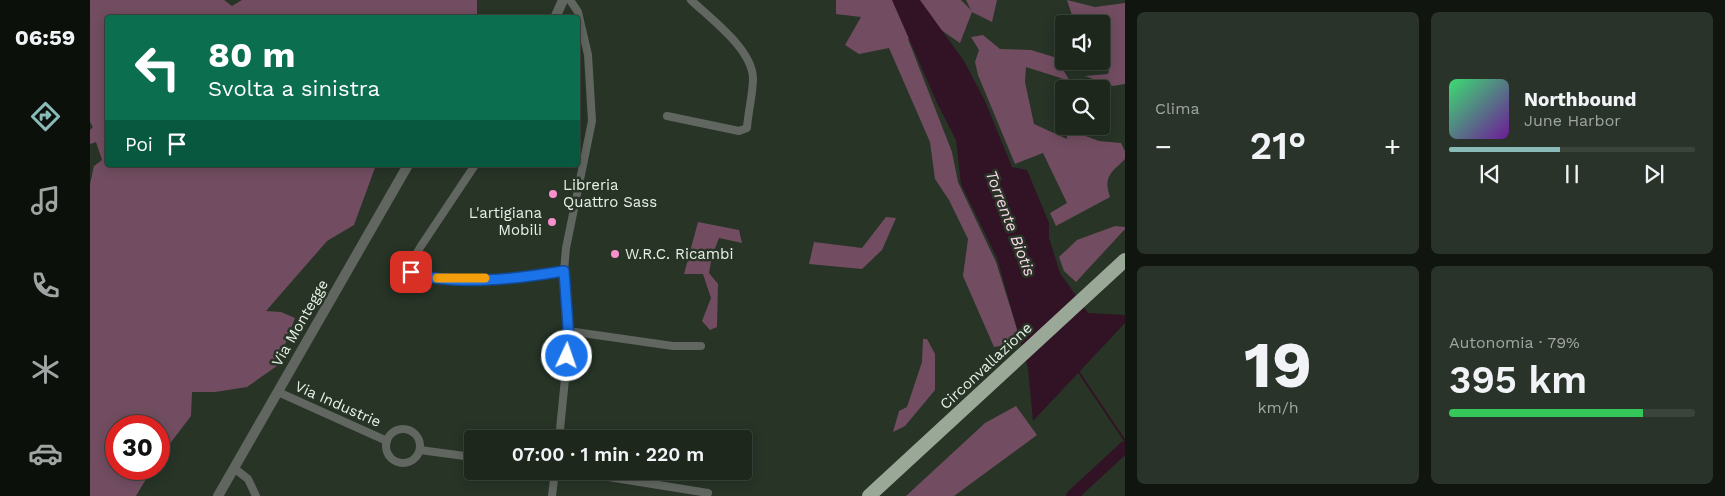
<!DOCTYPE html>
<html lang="it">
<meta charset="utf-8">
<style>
:root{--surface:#1d271c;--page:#2a3329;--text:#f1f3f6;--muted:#a0a5a3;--line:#3b443b;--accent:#8bbbb9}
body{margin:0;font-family:"Work Sans",sans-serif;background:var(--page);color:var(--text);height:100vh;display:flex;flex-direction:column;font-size:19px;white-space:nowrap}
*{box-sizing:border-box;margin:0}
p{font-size:16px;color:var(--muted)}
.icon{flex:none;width:28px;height:28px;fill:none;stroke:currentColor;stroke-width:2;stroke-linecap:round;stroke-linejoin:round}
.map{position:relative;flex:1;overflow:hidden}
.details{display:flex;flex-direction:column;gap:12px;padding:12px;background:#10150f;width:600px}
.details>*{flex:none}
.guide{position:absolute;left:15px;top:15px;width:475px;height:152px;border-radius:5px;box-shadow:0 2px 12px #0003,0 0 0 1px var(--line);background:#0b6e4f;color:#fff;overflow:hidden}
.controls{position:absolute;left:965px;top:15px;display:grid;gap:10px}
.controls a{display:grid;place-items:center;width:55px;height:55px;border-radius:5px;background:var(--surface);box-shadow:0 2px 12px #0003,0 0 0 1px var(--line);font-size:25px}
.speed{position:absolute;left:15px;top:415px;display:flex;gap:10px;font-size:25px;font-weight:700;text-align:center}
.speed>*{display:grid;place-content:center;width:65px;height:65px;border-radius:50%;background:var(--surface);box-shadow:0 2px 12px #0003,0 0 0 1px var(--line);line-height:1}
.speed .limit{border:8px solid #d22;background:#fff;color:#111}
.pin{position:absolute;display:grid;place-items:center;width:42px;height:42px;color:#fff;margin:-21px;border-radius:10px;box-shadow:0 2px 8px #0006}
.me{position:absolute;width:55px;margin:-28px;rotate:3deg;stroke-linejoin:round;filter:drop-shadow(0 0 4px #0008)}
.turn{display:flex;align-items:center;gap:18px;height:105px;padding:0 20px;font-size:22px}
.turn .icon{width:65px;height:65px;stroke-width:2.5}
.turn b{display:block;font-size:35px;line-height:42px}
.then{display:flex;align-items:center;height:48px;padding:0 20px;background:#0003;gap:10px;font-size:19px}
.big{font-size:38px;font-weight:600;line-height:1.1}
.details .widget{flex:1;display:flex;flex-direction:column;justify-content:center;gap:8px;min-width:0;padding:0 18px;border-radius:8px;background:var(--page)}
.details .dial{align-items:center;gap:0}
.dial b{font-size:65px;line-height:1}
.song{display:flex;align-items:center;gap:15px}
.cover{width:60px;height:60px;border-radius:8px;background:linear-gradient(135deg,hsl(140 70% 55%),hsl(280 70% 35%))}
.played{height:5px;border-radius:2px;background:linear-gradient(90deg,var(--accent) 45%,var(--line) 45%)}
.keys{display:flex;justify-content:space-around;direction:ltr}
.heat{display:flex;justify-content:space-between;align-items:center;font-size:28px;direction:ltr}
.charge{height:8px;border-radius:4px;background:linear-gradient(90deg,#34c759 79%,var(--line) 0)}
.details .tiles{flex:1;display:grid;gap:12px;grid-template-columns:repeat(2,1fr)}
.trip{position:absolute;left:374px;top:430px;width:288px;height:50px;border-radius:5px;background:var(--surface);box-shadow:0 2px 12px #0003,0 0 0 1px var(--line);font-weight:600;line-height:50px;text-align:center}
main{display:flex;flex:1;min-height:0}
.dock{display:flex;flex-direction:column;width:90px;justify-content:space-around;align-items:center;background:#0c100b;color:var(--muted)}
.dock .icon{width:35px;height:35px}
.dock .active{color:var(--accent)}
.dock b{font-size:22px;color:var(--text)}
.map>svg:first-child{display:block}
.forest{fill:#724d61}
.water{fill:#321325}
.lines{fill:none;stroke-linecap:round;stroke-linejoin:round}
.stream{stroke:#321325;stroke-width:2}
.river{stroke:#321325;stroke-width:12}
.minor{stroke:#616760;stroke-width:8}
.tertiary{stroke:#616760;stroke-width:10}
.trunk{stroke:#9aa898;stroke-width:14}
.route-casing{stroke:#114b97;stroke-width:12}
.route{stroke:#1a73e8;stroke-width:9}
.slow{stroke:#f59e0b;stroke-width:9}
.poi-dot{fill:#f890cb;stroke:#273426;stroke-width:2}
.labels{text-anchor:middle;stroke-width:5;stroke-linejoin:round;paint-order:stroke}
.poi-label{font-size:15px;fill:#e8f0e7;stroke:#273426;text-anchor:start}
.street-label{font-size:15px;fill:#e8f0e7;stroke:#273426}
.water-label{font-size:16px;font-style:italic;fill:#fed6eb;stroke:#273426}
</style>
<main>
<nav class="dock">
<b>06:59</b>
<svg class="icon active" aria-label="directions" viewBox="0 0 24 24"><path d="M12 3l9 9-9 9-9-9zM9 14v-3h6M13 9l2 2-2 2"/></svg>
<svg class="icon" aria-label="music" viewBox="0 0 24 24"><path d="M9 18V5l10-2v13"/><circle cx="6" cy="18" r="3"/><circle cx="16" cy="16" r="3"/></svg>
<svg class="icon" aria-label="phone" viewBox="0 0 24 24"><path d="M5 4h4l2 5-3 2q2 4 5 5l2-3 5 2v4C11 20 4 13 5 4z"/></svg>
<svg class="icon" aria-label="climate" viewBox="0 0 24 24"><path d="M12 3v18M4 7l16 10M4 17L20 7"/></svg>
<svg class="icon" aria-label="car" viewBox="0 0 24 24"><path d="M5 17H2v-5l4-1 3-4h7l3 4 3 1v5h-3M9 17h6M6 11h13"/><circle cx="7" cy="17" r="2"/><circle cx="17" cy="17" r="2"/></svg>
</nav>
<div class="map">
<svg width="1035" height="496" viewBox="0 0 1035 496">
<rect width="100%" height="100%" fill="#273426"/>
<g class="forest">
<polygon points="0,0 134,0 142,6 152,0 387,0 387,18 18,18 18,165 286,165 264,225 237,241 176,311 191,312 205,318 187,366 157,387 125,392 102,392 101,416 69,458 69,426 26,426 26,469 62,469 46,496 0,496 0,184 4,166 12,160 6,142 0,144 0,130 3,127 0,122"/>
<polygon points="746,0 871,0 881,10 876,0 907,0 902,22 882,12 870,43 844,25 818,39 862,152 868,182 906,262 928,332 923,344 904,347 873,276 878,239 859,200 845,179 840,142 799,48 769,54 755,45 771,17 746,14"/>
<polygon points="977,0 1005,7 1035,3 1035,84 1023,86 995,76 1018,74 1021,61 1011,56 1011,24 985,24"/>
<path d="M893 35 910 49 941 50 964 57 970 50 974 51V61H985L983 65H970L980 81 936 67 935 82 944 124 977 139V126H999L993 135 1009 141 1031 143 1035 151V159C1021 173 1013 176 1020 197L966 226 960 213 977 203 953 153 925 164 888 75 885 62 889 50 881 37Z"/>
<polygon points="796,217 806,218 792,250 772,269 719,264 724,242 772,248"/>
<polygon points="608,222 649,230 652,243 629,238 622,256 619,273 628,284 627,327 620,330 612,321 621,298 613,274 594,274"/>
<polygon points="1025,226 1035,227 1035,229 986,282 974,271 969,257 987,240"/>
<polygon points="833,339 837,339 845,354 845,390 815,426 803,432 809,411 817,407 832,362"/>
<polygon points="926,406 947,435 864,496 816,496 895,423"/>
</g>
<polygon class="water" points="802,0 830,0 874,61 895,101 922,167 937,170 959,223 959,238 970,273 998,313 1035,315 1035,323 943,421 938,368 907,258 871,184 866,140 848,105"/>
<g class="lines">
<polyline class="stream" points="988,371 1035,441"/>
<polyline class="river" points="982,496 1035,447"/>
<g class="minor">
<path d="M577 116 649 131 657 128C658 112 663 94 663 78 662 49 621 19 601 0"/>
<path d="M385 165 331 246 320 264 321 272C360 288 432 278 474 271"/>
<polyline points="478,331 583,346 611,346"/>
<polyline points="188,392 297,441"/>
<circle cx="313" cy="446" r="17"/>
<polyline points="469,439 479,339 474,271 476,248 502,121 498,55 488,12 480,0"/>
<polyline points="330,450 382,457"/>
<polyline points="144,468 158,479 166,496"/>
<polyline points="481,471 618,493"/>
<polyline points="462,496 465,471"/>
</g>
<g class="tertiary">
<polyline points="465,18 473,0"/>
<polyline points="128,496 318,165"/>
</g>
<polyline class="trunk" points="779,496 1035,260"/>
</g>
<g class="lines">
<g class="route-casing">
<path id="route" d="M321 272C360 287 432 278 474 271L479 339 477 356"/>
</g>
<use href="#route" class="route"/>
<polyline class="slow" points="347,278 395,278"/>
</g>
<g class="poi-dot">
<circle cx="463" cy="194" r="5"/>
<circle cx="462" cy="222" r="5"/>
<circle cx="525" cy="254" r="5"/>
</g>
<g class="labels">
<g class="poi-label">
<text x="473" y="190">Libreria<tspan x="473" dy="17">Quattro Sass</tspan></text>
<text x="452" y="218" text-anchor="end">L'artigiana<tspan x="452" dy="17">Mobili</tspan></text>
<text x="535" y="259">W.R.C. Ricambi</text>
</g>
<g class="street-label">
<text transform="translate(210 323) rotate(-60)" y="5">Via Montegge</text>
<text transform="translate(896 366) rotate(-43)" y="5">Circonvallazione</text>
<text transform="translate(248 404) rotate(24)" y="5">Via Industrie</text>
</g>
<g class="water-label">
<text transform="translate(921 223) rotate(69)" y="6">Torrente Biotis</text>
</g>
</g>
</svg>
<div class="controls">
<a><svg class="icon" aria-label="sound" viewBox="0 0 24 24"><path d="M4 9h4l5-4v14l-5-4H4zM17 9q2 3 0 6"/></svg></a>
<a><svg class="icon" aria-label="search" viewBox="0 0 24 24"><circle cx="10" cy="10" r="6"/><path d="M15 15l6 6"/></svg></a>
</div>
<div class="speed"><div class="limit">30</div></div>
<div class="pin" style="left:321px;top:272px;background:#d93025"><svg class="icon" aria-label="arrive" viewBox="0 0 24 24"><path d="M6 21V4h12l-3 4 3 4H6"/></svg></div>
<svg class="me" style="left:477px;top:356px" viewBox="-20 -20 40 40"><circle r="17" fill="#1a73e8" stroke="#fff" stroke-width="3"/><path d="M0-11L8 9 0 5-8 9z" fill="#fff"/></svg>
<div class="trip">07:00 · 1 min · 220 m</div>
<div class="guide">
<div class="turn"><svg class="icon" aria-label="left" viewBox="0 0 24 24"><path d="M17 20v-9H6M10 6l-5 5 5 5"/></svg><div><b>80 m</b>Svolta a sinistra</div></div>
<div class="then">Poi<svg class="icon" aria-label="arrive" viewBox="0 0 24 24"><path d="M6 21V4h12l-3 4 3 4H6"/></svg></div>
</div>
</div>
<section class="details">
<div class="tiles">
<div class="widget"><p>Clima</p>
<div class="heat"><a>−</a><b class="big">21°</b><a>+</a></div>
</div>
<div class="widget">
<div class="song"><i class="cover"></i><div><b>Northbound</b><p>June Harbor</p></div></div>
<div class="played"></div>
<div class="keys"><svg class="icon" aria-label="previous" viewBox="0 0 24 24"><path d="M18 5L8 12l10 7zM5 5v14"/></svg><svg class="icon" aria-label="pause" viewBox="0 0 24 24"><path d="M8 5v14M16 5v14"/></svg><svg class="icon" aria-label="next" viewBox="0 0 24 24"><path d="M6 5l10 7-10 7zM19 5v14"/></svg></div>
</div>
<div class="widget dial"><b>19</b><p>km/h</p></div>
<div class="widget"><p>Autonomia · 79%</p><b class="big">395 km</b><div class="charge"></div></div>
</div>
</section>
</main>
